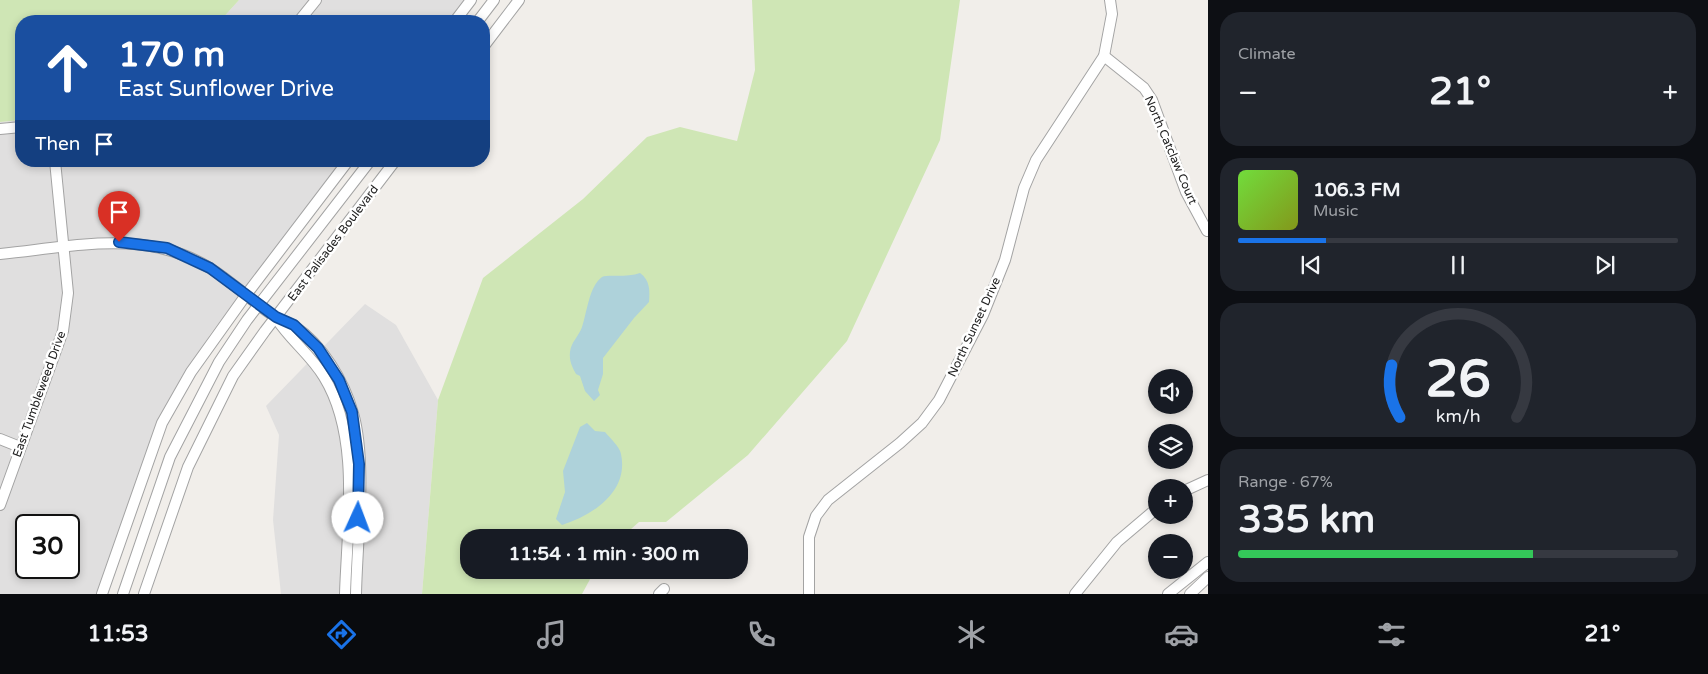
<!DOCTYPE html>
<meta charset="utf-8">
<style>
:root{--surface:#171b24;--page:#20242c;--text:#f1f3f6;--muted:#9ea1a6;--line:#363941;--accent:#1a73e8}
body{margin:0;font-family:"Varela Round",sans-serif;background:var(--page);color:var(--text);height:100vh;display:flex;flex-direction:column;font-size:19px;white-space:nowrap}
*{box-sizing:border-box;margin:0}
p{font-size:16px;color:var(--muted)}
.icon{flex:none;width:28px;height:28px;fill:none;stroke:currentColor;stroke-width:2;stroke-linecap:round;stroke-linejoin:round}
.map{position:relative;flex:1;overflow:hidden}
.sheet{display:flex;flex-direction:column;gap:12px;padding:12px;background:#0d0f14;width:500px}
.sheet>*{flex:none}
.top-card{position:absolute;left:15px;top:15px;width:475px;height:152px;border-radius:20px;box-shadow:0 2px 8px #0003;background:#1a4fa0;color:#fff;overflow:hidden}
.controls{position:absolute;left:1148px;top:369px;display:grid;gap:10px}
.controls a{display:grid;place-items:center;width:45px;height:45px;border-radius:50%;background:var(--surface);box-shadow:0 2px 8px #0003;font-size:25px}
.speed{position:absolute;left:15px;top:514px;display:flex;gap:10px;font-size:25px;font-weight:700;text-align:center}
.speed>*{display:grid;place-content:center;width:65px;height:65px;border-radius:50%;background:var(--surface);box-shadow:0 2px 8px #0003;line-height:1}
.speed .limit{border:2px solid #111;border-radius:8px;background:#fff;color:#111}
.pin{position:absolute;display:grid;place-items:center;width:42px;height:42px;color:#fff;margin:-51px -21px;border-radius:50% 50% 50% 0;rotate:-45deg;box-shadow:0 0 5px #0007}
.pin .icon{rotate:45deg}
.me{position:absolute;width:55px;margin:-28px;rotate:2deg;stroke-linejoin:round;filter:drop-shadow(0 0 4px #0008)}
.turn{display:flex;align-items:center;gap:18px;height:105px;padding:0 20px;font-size:22px}
.turn .icon{width:65px;height:65px;stroke-width:2.5}
.turn b{display:block;font-size:35px;line-height:42px}
.then{display:flex;align-items:center;height:48px;padding:0 20px;background:#0003;gap:10px;font-size:19px}
.big{font-size:38px;font-weight:800;line-height:1.1}
.sheet .widget{flex:1;display:flex;flex-direction:column;justify-content:center;gap:8px;min-width:0;padding:0 18px;border-radius:20px;background:var(--page)}
.sheet .dial{align-items:center;gap:0}
.dial svg{height:130px;overflow:visible;fill:none;stroke:var(--line);stroke-width:7;stroke-linecap:round;text-anchor:middle}
.dial text{fill:var(--text);stroke:none}
.song{display:flex;align-items:center;gap:15px}
.cover{width:60px;height:60px;border-radius:8px;background:linear-gradient(135deg,hsl(100 70% 55%),hsl(70 70% 35%))}
.played{height:5px;border-radius:2px;background:linear-gradient(90deg,var(--accent) 20%,var(--line) 20%)}
.keys{display:flex;justify-content:space-around;direction:ltr}
.heat{display:flex;justify-content:space-between;align-items:center;font-size:28px;direction:ltr}
.charge{height:8px;border-radius:4px;background:linear-gradient(90deg,#34c759 67%,var(--line) 0)}
.trip{position:absolute;left:460px;top:529px;width:288px;height:50px;border-radius:20px;background:var(--surface);box-shadow:0 2px 8px #0003;font-weight:800;line-height:50px;text-align:center}
.menu{display:flex;height:80px;justify-content:space-around;align-items:center;background:#090b0e;color:var(--muted)}
.menu .icon{width:35px;height:35px}
.menu .current{color:var(--accent)}
.menu b{font-size:22px;color:var(--text)}
main{display:flex;flex:1;min-height:0}
.map>svg:first-child{display:block}
.residential{fill:#e0dfdf;fill-rule:evenodd}
.grass{fill:#cfe6b5}
.water{fill:#aed2da}
.lines{fill:none;stroke-linecap:round;stroke-linejoin:round}
.minor-casing{stroke:#a3a3a3;stroke-width:12}
.minor{stroke:#fff;stroke-width:10}
.route-casing{stroke:#114b97;stroke-width:12}
.route{stroke:#1a73e8;stroke-width:9}
.labels{text-anchor:middle;stroke-width:5;stroke-linejoin:round;paint-order:stroke}
.street-label{font-size:12px;fill:#222;stroke:#fff}
</style>
<main>
<div class="map">
<svg width="1208" height="594" viewBox="0 0 1208 594">
<rect width="100%" height="100%" fill="#f1eeea"/>
<g class="residential">
<polygon points="239,0 465,0 449,21 220,21"/>
<path d="M21 120V161H342L211 333 175 390 98 594H0V122ZM26 525H69V568H26Z"/>
<polygon points="365,304 396,325 438,400 422,594 281,594 273,520 279,435 266,406"/>
</g>
<g class="grass">
<polygon points="0,0 239,0 220,21 21,21 21,120 0,122"/>
<polygon points="752,0 960,0 940,140 847,341 748,455 666,522 639,522 622,537 469,538 469,570 595,570 582,594 422,594 438,400 483,278 583,199 647,137 680,127 737,141 755,70"/>
</g>
<g class="water">
<path d="M640 273C650 280 650 291 649 302L634 318 603 358V374L598 390 600 395 594 401 585 391 580 376 576 374C572 367 569 360 570 352 571 342 579 336 582 327 587 313 589 286 602 277 607 274 627 278 640 273Z"/>
<path d="M587 423 595 431 605 432C610 438 620 447 621 454 629 492 593 515 562 525L556 519 565 492 563 471 580 427Z"/>
</g>
<g class="lines">
<g class="minor-casing">
<g id="minor">
<polyline points="299,21 316,0"/>
<polyline points="455,21 471,0"/>
<polyline points="478,21 494,0"/>
<polyline points="484,46 519,0"/>
<polyline points="1104,56 1144,88 1152,100 1186,192 1207,231"/>
<polyline points="0,129 21,127"/>
<path d="M0 254C72 247 145 228 210 268 233 282 252 302 274 316 280 320 288 322 294 326 322 344 344 381 353 413 367 461 357 542 356 594"/>
<path d="M276 318C290 340 311 355 324 377 361 437 347 526 345 594"/>
<polyline points="0,439 20,447"/>
<polyline points="1184,491 1208,480"/>
<polyline points="0,505 63,331 68,293 55,161"/>
<polyline points="102,594 162,423 191,372 246,295 348,161"/>
<polyline points="123,594 170,457 219,362 247,320 370,161"/>
<polyline points="144,594 188,467 233,376 265,331 395,161"/>
<polyline points="659,594 664,589"/>
<polyline points="809,594 809,537 816,516 828,500 900,443 922,423 939,400 983,315 1005,260 1024,188 1036,160 1104,56 1112,14 1110,0"/>
<polyline points="1075,594 1117,542 1156,509"/>
<polyline points="1168,594 1208,562"/>
<polyline points="1190,594 1208,577"/>
</g>
</g>
<use href="#minor" class="minor"/>
</g>
<g class="lines">
<g class="route-casing">
<polyline id="route" points="119,242 167,248 210,268 276,317 294,325 318,348 339,380 352,412 359,464 358,518"/>
</g>
<use href="#route" class="route"/>
</g>
<g class="labels">
<g class="street-label">
<text transform="translate(1171 150) rotate(67)" y="4">North Catclaw Court</text>
<text transform="translate(333 243) rotate(-53)" y="4">East Palisades Boulevard</text>
<text transform="translate(974 327) rotate(-65)" y="4">North Sunset Drive</text>
<text transform="translate(39 394) rotate(-70)" y="4">East Tumbleweed Drive</text>
</g>
</g>
</svg>
<div class="controls">
<a><svg class="icon" aria-label="sound" viewBox="0 0 24 24"><path d="M4 9h4l5-4v14l-5-4H4zM17 9q2 3 0 6"/></svg></a>
<a><svg class="icon" aria-label="layers" viewBox="0 0 24 24"><path d="M12 4l9 5-9 5-9-5zM3 14l9 5 9-5"/></svg></a>
<a>+</a>
<a>−</a>
</div>
<div class="speed"><div class="limit">30</div></div>
<div class="pin" style="left:119px;top:242px;background:#d93025"><svg class="icon" aria-label="arrive" viewBox="0 0 24 24"><path d="M6 21V4h12l-3 4 3 4H6"/></svg></div>
<svg class="me" style="left:358px;top:518px" viewBox="-20 -20 40 40"><circle r="19" fill="#fff"/><path d="M0-13L10 11 0 6-10 11z" fill="#1a73e8"/></svg>
<div class="trip">11:54 · 1 min · 300 m</div>
<div class="top-card">
<div class="turn"><svg class="icon" aria-label="ahead" viewBox="0 0 24 24"><path d="M12 20V5M6 11l6-6 6 6"/></svg><div><b>170 m</b>East Sunflower Drive</div></div>
<div class="then">Then<svg class="icon" aria-label="arrive" viewBox="0 0 24 24"><path d="M6 21V4h12l-3 4 3 4H6"/></svg></div>
</div>
</div>
<section class="sheet">
<div class="widget"><p>Climate</p>
<div class="heat"><a>−</a><b class="big">21°</b><a>+</a></div>
</div>
<div class="widget">
<div class="song"><i class="cover"></i><div><b>106.3 FM</b><p>Music</p></div></div>
<div class="played"></div>
<div class="keys"><svg class="icon" aria-label="previous" viewBox="0 0 24 24"><path d="M18 5L8 12l10 7zM5 5v14"/></svg><svg class="icon" aria-label="pause" viewBox="0 0 24 24"><path d="M8 5v14M16 5v14"/></svg><svg class="icon" aria-label="next" viewBox="0 0 24 24"><path d="M6 5l10 7-10 7zM19 5v14"/></svg></div>
</div>
<div class="widget dial"><svg viewBox="0 0 100 80">
<path d="M14 69A42 42 0 1 1 86 69"/>
<path d="M14 69A42 42 0 0 1 9 37" stroke="#1a73e8"/>
<text x="50" y="56" font-size="32" font-weight="700">26</text>
<text x="50" y="72" font-size="11">km/h</text>
</svg></div>
<div class="widget"><p>Range · 67%</p><b class="big">335 km</b><div class="charge"></div></div>
</section>
</main>
<nav class="menu">
<b>11:53</b>
<svg class="icon current" aria-label="directions" viewBox="0 0 24 24"><path d="M12 3l9 9-9 9-9-9zM9 14v-3h6M13 9l2 2-2 2"/></svg>
<svg class="icon" aria-label="music" viewBox="0 0 24 24"><path d="M9 18V5l10-2v13"/><circle cx="6" cy="18" r="3"/><circle cx="16" cy="16" r="3"/></svg>
<svg class="icon" aria-label="phone" viewBox="0 0 24 24"><path d="M5 4h4l2 5-3 2q2 4 5 5l2-3 5 2v4C11 20 4 13 5 4z"/></svg>
<svg class="icon" aria-label="climate" viewBox="0 0 24 24"><path d="M12 3v18M4 7l16 10M4 17L20 7"/></svg>
<svg class="icon" aria-label="car" viewBox="0 0 24 24"><path d="M5 17H2v-5l4-1 3-4h7l3 4 3 1v5h-3M9 17h6M6 11h13"/><circle cx="7" cy="17" r="2"/><circle cx="17" cy="17" r="2"/></svg>
<svg class="icon" aria-label="filters" viewBox="0 0 24 24"><path d="M4 7h16M4 17h16"/><circle cx="9" cy="7" r="2"/><circle cx="15" cy="17" r="2"/></svg>
<b>21°</b>
</nav>
